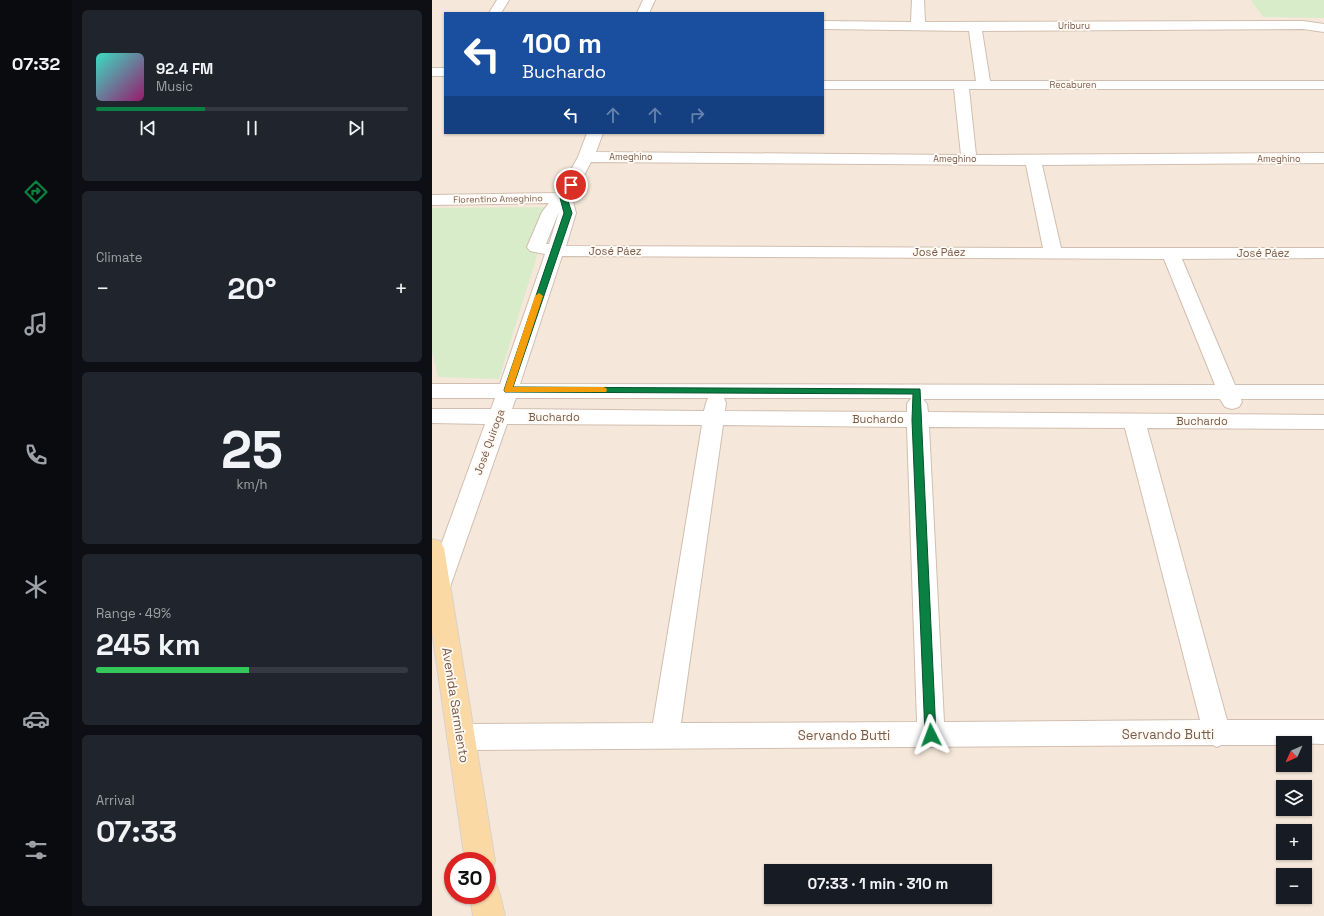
<!DOCTYPE html>
<meta charset="utf-8">
<style>
:root{--surface:#171b24;--page:#20242c;--text:#f1f3f6;--muted:#9ea1a6;--line:#363941;--accent:#0b8043}
body{margin:0;font-family:"Space Grotesk",sans-serif;background:var(--page);color:var(--text);height:100vh;display:flex;flex-direction:column;font-size:15px;white-space:nowrap}
*{box-sizing:border-box;margin:0}
p{font-size:13px;color:var(--muted)}
.icon{flex:none;width:22px;height:22px;fill:none;stroke:currentColor;stroke-width:2;stroke-linecap:round;stroke-linejoin:round}
.map{position:relative;flex:1;overflow:hidden}
.panel{display:flex;flex-direction:column;gap:10px;padding:10px;background:#0d0f14;width:360px}
.panel>*{flex:none}
.hud{position:absolute;left:12px;top:12px;width:380px;height:122px;border-radius:0px;box-shadow:0 1px 3px #0004;background:#1a4fa0;color:#fff;overflow:hidden}
.needle{width:26px;rotate:225deg}
.tools{position:absolute;left:844px;top:736px;display:grid;gap:8px}
.tools a{display:grid;place-items:center;width:36px;height:36px;border-radius:0px;background:var(--surface);box-shadow:0 1px 3px #0004;font-size:20px}
.speed{position:absolute;left:12px;top:852px;display:flex;gap:8px;font-size:20px;font-weight:700;text-align:center}
.speed>*{display:grid;place-content:center;width:52px;height:52px;border-radius:50%;background:var(--surface);box-shadow:0 1px 3px #0004;line-height:1}
.speed .limit{border:6px solid #d22;background:#fff;color:#111}
.pin{position:absolute;display:grid;place-items:center;width:34px;height:34px;color:#fff;margin:-17px;border:2px solid #fff;border-radius:50%;box-shadow:0 1px 4px #0007}
.me{position:absolute;width:44px;margin:-22px;rotate:357deg;stroke-linejoin:round;filter:drop-shadow(0 0 3px #0008)}
.turn{display:flex;align-items:center;gap:14px;height:84px;padding:0 12px;font-size:18px}
.turn .icon{width:52px;height:52px;stroke-width:2.5}
.turn b{display:block;font-size:28px;line-height:34px}
.lanes{display:flex;align-items:center;height:38px;padding:0 12px;background:#0003;justify-content:center;gap:20px;direction:ltr}
.lanes .off{opacity:.35}
.big{font-size:30px;font-weight:800;line-height:1.1}
.panel .tile{flex:1;display:flex;flex-direction:column;justify-content:center;gap:6px;min-width:0;padding:0 14px;border-radius:6px;background:var(--page)}
.panel .dial{align-items:center;gap:0}
.dial b{font-size:52px;line-height:1}
.song{display:flex;align-items:center;gap:12px}
.cover{width:48px;height:48px;border-radius:6px;background:linear-gradient(135deg,hsl(170 70% 55%),hsl(320 70% 35%))}
.played{height:4px;border-radius:2px;background:linear-gradient(90deg,var(--accent) 35%,var(--line) 35%)}
.keys{display:flex;justify-content:space-around;direction:ltr}
.heat{display:flex;justify-content:space-between;align-items:center;font-size:22px;direction:ltr}
.charge{height:6px;border-radius:3px;background:linear-gradient(90deg,#34c759 49%,var(--line) 0)}
.trip{position:absolute;left:332px;top:864px;width:228px;height:40px;border-radius:0px;background:var(--surface);box-shadow:0 1px 3px #0004;font-weight:800;line-height:40px;text-align:center}
main{display:flex;flex:1;min-height:0}
.dock{display:flex;flex-direction:column;width:72px;justify-content:space-around;align-items:center;background:#090b0e;color:var(--muted)}
.dock .icon{width:28px;height:28px}
.dock .active{color:var(--accent)}
.dock b{font-size:18px;color:var(--text)}
.map>svg:first-child{display:block}
.residential{fill:#f5e8da;fill-rule:evenodd}
.green{fill:#d8ecc9}
.lines{fill:none;stroke-linecap:round;stroke-linejoin:round}
.minor-casing{stroke:#d1beb0;stroke-width:2}
.major-casing{stroke:#dad1cd;stroke-width:2}
.minor{fill:#fff;fill-rule:evenodd}
.major{fill:#fbd9a5;fill-rule:evenodd}
.route{fill:#0b8043;stroke:#07532c}
.slow{fill:#f59e0b}
.labels{text-anchor:middle;stroke-width:3.5;stroke-linejoin:round;paint-order:stroke}
.far-street-label{font-size:9px;fill:#7a5c4d;stroke:#fffaf3}
.street-label{font-size:11px;fill:#7a5c4d;stroke:#fffaf3}
.near-street-label{font-size:13px;fill:#7a5c4d;stroke:#fffaf3}
</style>
<main>
<nav class="dock">
<b>07:32</b>
<svg class="icon active" aria-label="directions" viewBox="0 0 24 24"><path d="M12 3l9 9-9 9-9-9zM9 14v-3h6M13 9l2 2-2 2"/></svg>
<svg class="icon" aria-label="music" viewBox="0 0 24 24"><path d="M9 18V5l10-2v13"/><circle cx="6" cy="18" r="3"/><circle cx="16" cy="16" r="3"/></svg>
<svg class="icon" aria-label="phone" viewBox="0 0 24 24"><path d="M5 4h4l2 5-3 2q2 4 5 5l2-3 5 2v4C11 20 4 13 5 4z"/></svg>
<svg class="icon" aria-label="climate" viewBox="0 0 24 24"><path d="M12 3v18M4 7l16 10M4 17L20 7"/></svg>
<svg class="icon" aria-label="car" viewBox="0 0 24 24"><path d="M5 17H2v-5l4-1 3-4h7l3 4 3 1v5h-3M9 17h6M6 11h13"/><circle cx="7" cy="17" r="2"/><circle cx="17" cy="17" r="2"/></svg>
<svg class="icon" aria-label="filters" viewBox="0 0 24 24"><path d="M4 7h16M4 17h16"/><circle cx="9" cy="7" r="2"/><circle cx="15" cy="17" r="2"/></svg>
</nav>
<section class="panel">
<div class="tile">
<div class="song"><i class="cover"></i><div><b>92.4 FM</b><p>Music</p></div></div>
<div class="played"></div>
<div class="keys"><svg class="icon" aria-label="previous" viewBox="0 0 24 24"><path d="M18 5L8 12l10 7zM5 5v14"/></svg><svg class="icon" aria-label="pause" viewBox="0 0 24 24"><path d="M8 5v14M16 5v14"/></svg><svg class="icon" aria-label="next" viewBox="0 0 24 24"><path d="M6 5l10 7-10 7zM19 5v14"/></svg></div>
</div>
<div class="tile"><p>Climate</p>
<div class="heat"><a>−</a><b class="big">20°</b><a>+</a></div>
</div>
<div class="tile dial"><b>25</b><p>km/h</p></div>
<div class="tile"><p>Range · 49%</p><b class="big">245 km</b><div class="charge"></div></div>
<div class="tile"><p>Arrival</p><b class="big">07:33</b></div>
</section>
<div class="map">
<svg width="892" height="916" viewBox="0 0 892 916">
<rect width="100%" height="100%" fill="#fdf6ec"/>
<path class="residential" d="M0 0H892V916H0ZM13 13H391V133H13ZM851 743H873V765H851ZM851 787H873V809H851ZM851 831H873V853H851ZM21 861H55V895H21ZM339 871H553V897H339ZM851 875H873V897H851Z"/>
<g class="green">
<polygon points="819,0 892,0 892,18 831,17"/>
<polygon points="120,207 67,379 6,377 0,352 0,208"/>
</g>
<g class="lines">
<g class="minor-casing">
<g id="minor">
<polygon points="65,0 77,0 69,13 57,13"/>
<polygon points="211,0 223,0 217,13 205,13"/>
<path d="M480 0H492L493 22 871 21 892 24V32L871 29 550 31 558 81H892V89H537L544 155 892 153V163L610 165 629 248H892V258L750 259 803 385H892V399H809L810 402 807 407 800 409 793 407 788 399H491L495 404 496 412 892 415V429L715 428 795 720H892V744L851 743V745H789L785 747 781 745 29 750 19 746 15 737 19 728 29 724 221 723 270 425 75 424 18 587 15 594 6 597 0 595V570L53 424 0 423V409H59L63 398H0V384H68L113 254 98 251 95 247 110 212 117 203 0 205V195L126 193 146 157 155 133H171L164 152 529 155 522 89H391V81H544L537 31 391 29V21L479 22ZM159 162 594 165 611 248 134 246 144 213 140 198ZM127 212 117 244H114L126 214ZM130 256 732 259 783 385 88 384ZM84 398H276L274 403 272 411 80 409ZM292 398H479L475 404V412L293 411 294 403ZM291 425 475 427 485 722 249 723ZM497 427 693 428 768 720 512 722Z"/>
<rect x="0" y="68" width="13" height="8"/>
</g>
</g>
<g class="major-casing">
<g id="major">
<polygon points="0,539 8,541 12,548 63,861 59,872 55,873 55,861 33,861 0,631"/>
<polygon points="55,880 64,884 68,895 73,916 41,916 38,895 55,895"/>
</g>
</g>
<use href="#minor" class="minor"/>
<use href="#major" class="major"/>
</g>
<polygon class="route" points="137,183 142,185 135,198 140,213 81,387 488,389 504,735 503,739 499,740 495,739 493,735 480,420 481,394 73,392 72,390 132,213 128,198"/>
<polygon class="slow" points="107,293 111,296 81,387 171,387 174,388 175,390 174,392 73,392 72,390 103,296"/>
<g class="labels">
<g class="far-street-label">
<text x="642" y="29">Uriburu</text>
<text x="641" y="88">Recaburen</text>
<text x="199" y="160">Ameghino</text>
<text x="523" y="162">Ameghino</text>
<text x="847" y="162">Ameghino</text>
<text transform="translate(66 199) rotate(-1)" y="3">Florentino Ameghino</text>
</g>
<g class="street-label">
<text x="183" y="255">José Páez</text>
<text x="507" y="256">José Páez</text>
<text x="831" y="257">José Páez</text>
<text x="122" y="421">Buchardo</text>
<text x="446" y="423">Buchardo</text>
<text x="770" y="425">Buchardo</text>
<text transform="translate(57 442) rotate(-70)" y="4">José Quiroga</text>
</g>
<g class="near-street-label">
<text transform="translate(24 705) rotate(81)" y="5">Avenida Sarmiento</text>
<text x="736" y="739">Servando Butti</text>
<text x="412" y="740">Servando Butti</text>
</g>
</g>
</svg>
<div class="tools">
<a><svg class="needle" viewBox="-14 -14 28 28"><path d="M0-13l5 13h-10z" fill="#e53935"/><path d="M0 13l5-13h-10z" fill="#9ea1a6"/></svg></a>
<a><svg class="icon" aria-label="layers" viewBox="0 0 24 24"><path d="M12 4l9 5-9 5-9-5zM3 14l9 5 9-5"/></svg></a>
<a>+</a>
<a>−</a>
</div>
<div class="speed"><div class="limit">30</div></div>
<div class="pin" style="left:139px;top:185px;background:#d93025"><svg class="icon" aria-label="arrive" viewBox="0 0 24 24"><path d="M6 21V4h12l-3 4 3 4H6"/></svg></div>
<svg class="me" style="left:499px;top:735px" viewBox="-20 -20 40 40"><path d="M0-17L14 15 0 8-14 15z" fill="#0b8043" stroke="#fff" stroke-width="4"/></svg>
<div class="trip">07:33 · 1 min · 310 m</div>
<div class="hud">
<div class="turn"><svg class="icon" aria-label="left" viewBox="0 0 24 24"><path d="M17 20v-9H6M10 6l-5 5 5 5"/></svg><div><b>100 m</b>Buchardo</div></div>
<div class="lanes"><svg class="icon" aria-label="left" viewBox="0 0 24 24"><path d="M17 20v-9H6M10 6l-5 5 5 5"/></svg><svg class="icon off" aria-label="ahead" viewBox="0 0 24 24"><path d="M12 20V5M6 11l6-6 6 6"/></svg><svg class="icon off" aria-label="ahead" viewBox="0 0 24 24"><path d="M12 20V5M6 11l6-6 6 6"/></svg><svg class="icon off" aria-label="right" viewBox="0 0 24 24"><path d="M7 20v-9h11M14 6l5 5-5 5"/></svg></div>
</div>
</div>
</main>
